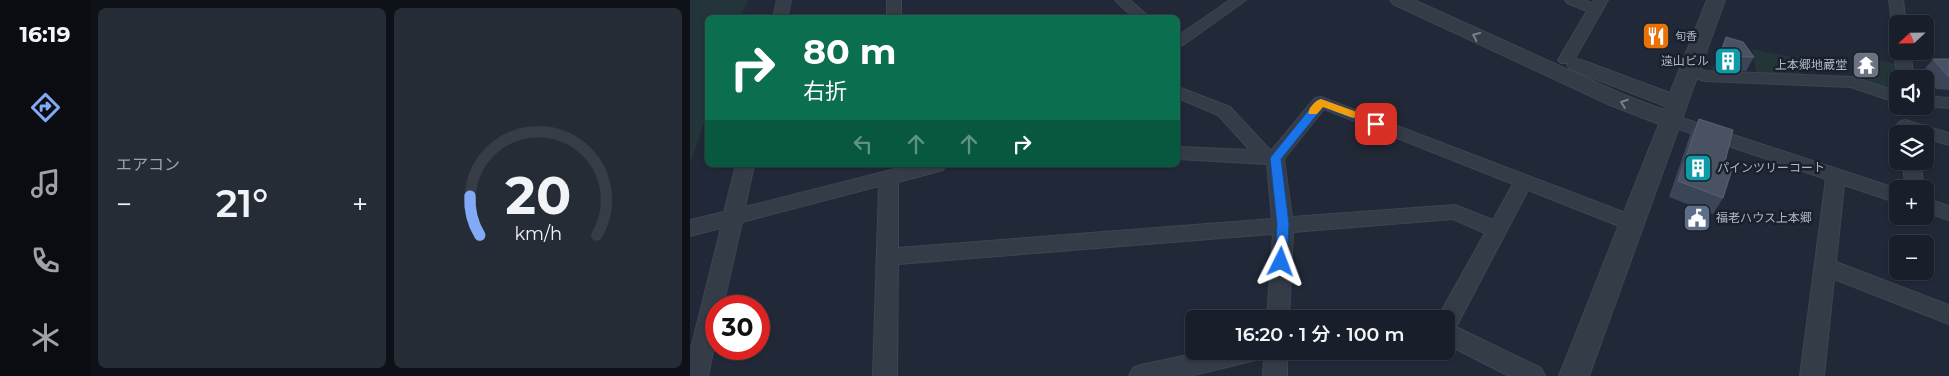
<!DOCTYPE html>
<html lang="ja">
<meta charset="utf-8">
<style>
:root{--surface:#191f2a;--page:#262c36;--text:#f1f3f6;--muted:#9fa2a8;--line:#373d47;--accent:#82aaf7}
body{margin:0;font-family:Montserrat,"Noto Sans JP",sans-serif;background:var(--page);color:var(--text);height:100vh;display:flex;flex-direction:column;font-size:19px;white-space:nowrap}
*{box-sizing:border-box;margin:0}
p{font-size:16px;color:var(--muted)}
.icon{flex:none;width:28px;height:28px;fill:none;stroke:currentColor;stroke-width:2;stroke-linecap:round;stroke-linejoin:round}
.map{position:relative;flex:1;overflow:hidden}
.panel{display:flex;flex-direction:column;gap:8px;padding:8px;background:#0e1117;width:600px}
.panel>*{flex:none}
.hud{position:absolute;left:15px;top:15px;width:475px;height:152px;border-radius:8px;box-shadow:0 1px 4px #0004,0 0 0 1px var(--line);background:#0b6e4f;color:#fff;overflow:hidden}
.needle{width:32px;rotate:248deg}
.buttons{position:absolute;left:1199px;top:15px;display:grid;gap:10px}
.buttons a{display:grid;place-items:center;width:45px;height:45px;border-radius:8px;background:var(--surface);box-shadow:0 1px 4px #0004,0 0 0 1px var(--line);font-size:25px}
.speed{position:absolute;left:15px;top:295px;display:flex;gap:10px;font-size:25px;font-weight:700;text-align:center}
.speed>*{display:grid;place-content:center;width:65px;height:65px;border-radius:50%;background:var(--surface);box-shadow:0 1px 4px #0004,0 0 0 1px var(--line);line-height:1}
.speed .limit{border:8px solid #d22;background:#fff;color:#111}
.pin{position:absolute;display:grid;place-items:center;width:42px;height:42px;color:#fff;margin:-21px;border-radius:10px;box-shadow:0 2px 8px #0006}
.me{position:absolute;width:55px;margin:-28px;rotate:3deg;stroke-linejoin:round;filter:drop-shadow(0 0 4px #0008)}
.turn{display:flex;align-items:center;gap:18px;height:105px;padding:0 15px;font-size:22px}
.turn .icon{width:65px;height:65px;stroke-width:2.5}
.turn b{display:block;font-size:35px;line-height:42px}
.lanes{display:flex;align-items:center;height:48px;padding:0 15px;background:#0003;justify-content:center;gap:25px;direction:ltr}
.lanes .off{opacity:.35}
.big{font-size:38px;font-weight:600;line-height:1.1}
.panel .card{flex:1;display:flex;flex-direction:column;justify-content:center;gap:8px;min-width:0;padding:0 18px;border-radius:8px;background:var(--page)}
.panel .dial{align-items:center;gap:0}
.dial svg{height:130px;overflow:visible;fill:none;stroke:var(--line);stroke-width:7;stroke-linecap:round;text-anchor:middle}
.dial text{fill:var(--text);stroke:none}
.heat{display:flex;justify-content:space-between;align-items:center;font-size:28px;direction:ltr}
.panel .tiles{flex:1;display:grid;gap:8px;grid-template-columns:repeat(2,1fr)}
.trip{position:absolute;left:495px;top:310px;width:270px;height:50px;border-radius:8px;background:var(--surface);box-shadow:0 1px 4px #0004,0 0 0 1px var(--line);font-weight:600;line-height:50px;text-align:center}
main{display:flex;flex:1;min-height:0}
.dock{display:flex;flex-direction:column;width:90px;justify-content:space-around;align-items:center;background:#0a0c11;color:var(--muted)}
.dock .icon{width:35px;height:35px}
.dock .active{color:var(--accent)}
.dock b{font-size:22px;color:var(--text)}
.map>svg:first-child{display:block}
.green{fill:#233539}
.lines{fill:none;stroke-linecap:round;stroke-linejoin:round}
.minor-casing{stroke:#3d4552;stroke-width:2}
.tertiary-casing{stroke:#3d4552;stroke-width:2}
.minor{fill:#343c48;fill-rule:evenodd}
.tertiary{fill:#343c48;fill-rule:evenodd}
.wall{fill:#3c4557}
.building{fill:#485263;stroke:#586172}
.oneway{stroke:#787f8d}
.route{fill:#1a73e8;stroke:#114b97}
.slow{fill:#f59e0b}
.labels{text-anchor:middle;stroke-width:5;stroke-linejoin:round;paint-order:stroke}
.far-poi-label{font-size:11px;fill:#afb6c5;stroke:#1a212d;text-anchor:start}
.poi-label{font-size:12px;fill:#afb6c5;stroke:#1a212d;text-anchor:end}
</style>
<main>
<nav class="dock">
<b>16:19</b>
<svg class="icon active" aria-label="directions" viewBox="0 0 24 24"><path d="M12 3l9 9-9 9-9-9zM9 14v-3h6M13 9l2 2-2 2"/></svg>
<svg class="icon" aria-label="music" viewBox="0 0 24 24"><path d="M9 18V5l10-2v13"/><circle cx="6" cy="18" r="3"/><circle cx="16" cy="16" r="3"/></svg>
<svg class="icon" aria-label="phone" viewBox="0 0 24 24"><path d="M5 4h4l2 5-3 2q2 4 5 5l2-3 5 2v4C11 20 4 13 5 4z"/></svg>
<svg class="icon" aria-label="climate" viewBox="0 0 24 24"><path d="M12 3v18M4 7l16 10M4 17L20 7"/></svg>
</nav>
<section class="panel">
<div class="tiles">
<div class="card"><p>エアコン</p>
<div class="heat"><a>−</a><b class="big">21°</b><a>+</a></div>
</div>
<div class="card dial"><svg viewBox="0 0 100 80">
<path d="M14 69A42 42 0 1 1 86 69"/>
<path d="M14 69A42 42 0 0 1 8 45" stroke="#82aaf7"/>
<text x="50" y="56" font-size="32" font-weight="700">20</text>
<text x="50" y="72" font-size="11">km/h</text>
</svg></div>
</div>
</section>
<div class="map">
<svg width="1259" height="376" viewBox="0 0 1259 376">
<rect width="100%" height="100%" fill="#212938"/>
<g class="green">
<polygon points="0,0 58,0 51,17 18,18 17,114 0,163"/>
<polygon points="1062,49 1106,58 1111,74 1067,77"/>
<polygon points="1166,55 1207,64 1209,79 1207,92 1164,80"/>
</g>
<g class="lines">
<g class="minor-casing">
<g id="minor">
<polygon points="87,0 101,0 97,18 83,18"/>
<rect x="197" y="0" width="14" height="18"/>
<polygon points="425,0 440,0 460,18 444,18"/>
<polygon points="540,0 556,0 493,45 488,46 488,36"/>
<polygon points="875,0 894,0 902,3 904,0 918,0 884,60 881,63 871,63 868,60 897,11 877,3"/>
<polygon points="1199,0 1213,0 1216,24 1208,24 1208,28 1204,27 1202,24"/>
<polygon points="1208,48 1208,51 1220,51 1224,79 1208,79 1204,51"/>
<polygon points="999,66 1016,71 1163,77 1208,92 1208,103 1161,87 1015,81 993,74 991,71 993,68"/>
<path d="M488 87 540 107 581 151 625 98 631 97 949 218 952 223 949 228 942 231 838 190 766 327 851 368 855 376H819L756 344V319H747L795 233 763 219 603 232 599 319H577L583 234 208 264 207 376H183L189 186 52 222 33 306H26V337L18 376H0V352L31 228 0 236V220L34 212 46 165H64L55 207 221 165H256L253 170 208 182V248L582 219 577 164 488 159V147L560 150 528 115 488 98ZM634 109 823 184 803 220 765 205 602 217 594 159Z"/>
<polygon points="1235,96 1259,98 1259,108 1235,106"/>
<polygon points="980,114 1208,189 1208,203 1154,185 1146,262 1259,305 1259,324 1144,279 1134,376 1110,376 1136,179 974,124 971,120 974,116"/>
<polygon points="1215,120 1259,133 1259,145 1235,138 1235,134 1221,134 1209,130 1206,126 1209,122"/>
<polygon points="1212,161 1230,161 1234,189 1216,189"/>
<polygon points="1235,198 1259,206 1259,220 1235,212"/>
<polygon points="517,351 597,351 597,376 573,376 574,358 500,376 439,376 443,368 451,365"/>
</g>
</g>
<g class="tertiary-casing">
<polygon id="tertiary" points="700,0 724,0 934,95 974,110 975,106 880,69 877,65 880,61 887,59 894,61 980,93 1017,0 1035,0 899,376 869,376 969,124 920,105 703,4"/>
</g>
<use href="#minor" class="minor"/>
<use href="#tertiary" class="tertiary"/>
</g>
<g class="wall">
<polygon points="1036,37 1064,57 1056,71 1023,69 1030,51"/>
<polygon points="1243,59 1259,59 1259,90 1246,89 1232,72"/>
<polygon points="1009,119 1035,162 1033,198 1023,214 979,197 1000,135"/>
</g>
<g class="building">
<polygon points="1036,37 1053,42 1064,57 1030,56"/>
<polygon points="1243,59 1259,59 1259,76 1258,76"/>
<polygon points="1009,119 1043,130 1035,162 1043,166 1033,198 988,181"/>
</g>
<defs><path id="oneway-chevron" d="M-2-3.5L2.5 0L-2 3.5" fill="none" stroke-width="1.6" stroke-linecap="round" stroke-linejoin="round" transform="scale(1.25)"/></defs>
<g class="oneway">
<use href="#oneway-chevron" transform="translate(786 36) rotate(-155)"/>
<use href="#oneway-chevron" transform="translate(934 103) rotate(-160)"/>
</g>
<polygon class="route" points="631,99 690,121 692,124 686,127 683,126 633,107 591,159 599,224 597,262 595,266 587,266 585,262 587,224 580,158 627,100"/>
<path class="slow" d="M631 99 667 112 668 115 663 118 633 107 627 114H619C617 109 626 100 631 99Z"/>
<defs>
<g id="restaurant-square" transform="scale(1.4375)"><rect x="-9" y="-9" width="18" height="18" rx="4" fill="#e8710a" stroke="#1a212d"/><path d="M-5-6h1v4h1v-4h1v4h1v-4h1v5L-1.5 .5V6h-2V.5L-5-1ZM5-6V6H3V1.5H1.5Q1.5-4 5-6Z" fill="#fff"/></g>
<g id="building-square" transform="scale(1.4375)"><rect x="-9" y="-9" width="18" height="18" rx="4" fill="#0f9aa8" stroke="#1a212d"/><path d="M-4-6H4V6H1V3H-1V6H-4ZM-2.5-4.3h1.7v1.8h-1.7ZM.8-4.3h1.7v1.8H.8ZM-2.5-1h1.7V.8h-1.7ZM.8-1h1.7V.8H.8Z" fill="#fff"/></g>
<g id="temple-square" transform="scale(1.4375)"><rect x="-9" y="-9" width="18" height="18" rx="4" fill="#6b7280" stroke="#1a212d"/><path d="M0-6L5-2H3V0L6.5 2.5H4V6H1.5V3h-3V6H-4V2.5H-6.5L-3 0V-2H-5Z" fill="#fff"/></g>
<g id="civic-square" transform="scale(1.4375)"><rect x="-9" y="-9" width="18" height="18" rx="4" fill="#5c6f8a" stroke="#1a212d"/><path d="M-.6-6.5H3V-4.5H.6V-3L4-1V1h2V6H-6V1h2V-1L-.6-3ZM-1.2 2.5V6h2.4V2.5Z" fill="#fff"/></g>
</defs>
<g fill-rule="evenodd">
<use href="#restaurant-square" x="966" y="36"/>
<use href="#building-square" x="1038" y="61"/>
<use href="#temple-square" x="1176" y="65"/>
<use href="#building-square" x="1008" y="168"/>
<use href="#civic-square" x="1007" y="218"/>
</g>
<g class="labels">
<g class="far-poi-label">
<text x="985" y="40">旬香</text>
</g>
<g class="poi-label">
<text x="1019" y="65">遠山ビル</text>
<text x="1157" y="69">上本郷地蔵堂</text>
<text x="1027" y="172" text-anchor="start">パインツリーコート</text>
<text x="1026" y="222" text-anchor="start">福老ハウス上本郷</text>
</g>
</g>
</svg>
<div class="buttons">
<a><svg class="needle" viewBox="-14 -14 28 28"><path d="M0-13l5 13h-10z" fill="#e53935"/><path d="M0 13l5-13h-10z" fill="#9fa2a8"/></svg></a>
<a><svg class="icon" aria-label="sound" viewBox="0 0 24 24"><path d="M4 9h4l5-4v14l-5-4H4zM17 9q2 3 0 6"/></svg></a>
<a><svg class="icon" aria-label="layers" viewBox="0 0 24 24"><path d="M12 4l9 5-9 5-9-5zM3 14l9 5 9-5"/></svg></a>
<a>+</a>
<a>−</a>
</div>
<div class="speed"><div class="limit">30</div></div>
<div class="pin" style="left:686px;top:124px;background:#d93025"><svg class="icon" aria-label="arrive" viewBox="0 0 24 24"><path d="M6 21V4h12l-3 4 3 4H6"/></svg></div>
<svg class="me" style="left:591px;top:262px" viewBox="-20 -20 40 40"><path d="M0-17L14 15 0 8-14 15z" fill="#1a73e8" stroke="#fff" stroke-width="4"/></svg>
<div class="trip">16:20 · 1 分 · 100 m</div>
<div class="hud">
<div class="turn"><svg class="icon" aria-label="right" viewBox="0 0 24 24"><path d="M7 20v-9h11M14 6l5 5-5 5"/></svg><div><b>80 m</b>右折</div></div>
<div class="lanes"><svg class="icon off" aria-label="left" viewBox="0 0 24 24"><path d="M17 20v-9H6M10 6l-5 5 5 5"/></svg><svg class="icon off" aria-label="ahead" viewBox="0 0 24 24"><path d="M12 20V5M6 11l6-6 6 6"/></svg><svg class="icon off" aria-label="ahead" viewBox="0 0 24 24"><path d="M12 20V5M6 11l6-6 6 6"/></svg><svg class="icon" aria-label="right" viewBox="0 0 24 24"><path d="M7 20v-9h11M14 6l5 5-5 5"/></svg></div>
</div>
</div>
</main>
